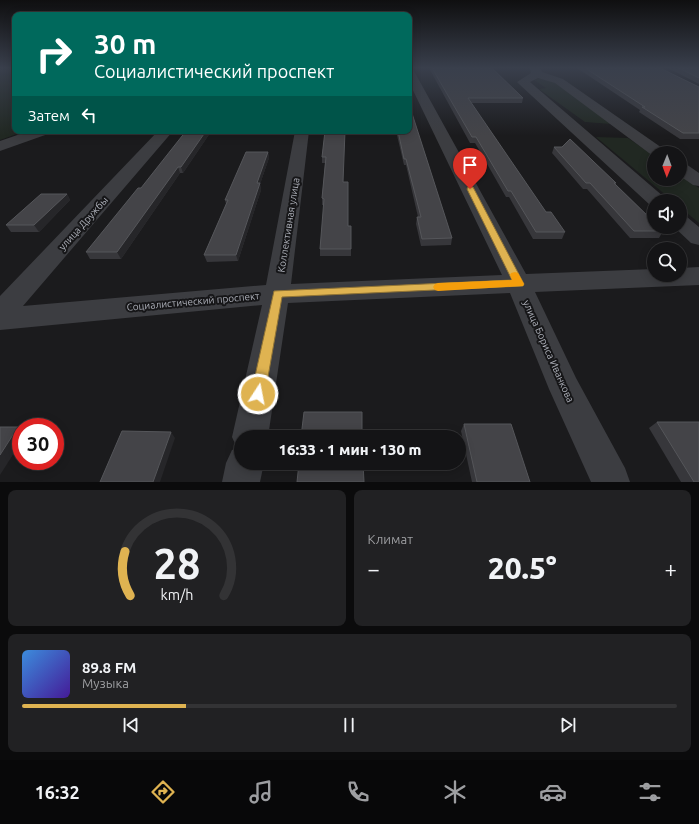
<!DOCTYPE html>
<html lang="ru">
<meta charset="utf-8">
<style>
:root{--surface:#141416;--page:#212123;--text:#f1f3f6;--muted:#9d9ea1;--line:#333335;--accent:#dfb351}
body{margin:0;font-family:Ubuntu,sans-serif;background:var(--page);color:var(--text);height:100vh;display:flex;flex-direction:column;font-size:15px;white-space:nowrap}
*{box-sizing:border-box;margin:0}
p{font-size:13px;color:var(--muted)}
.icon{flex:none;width:22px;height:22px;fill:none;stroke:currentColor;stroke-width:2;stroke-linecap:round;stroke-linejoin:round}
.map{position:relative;height:482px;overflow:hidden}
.side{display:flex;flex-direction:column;gap:8px;padding:8px;background:#0b0b0c;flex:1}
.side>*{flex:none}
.guide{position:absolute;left:12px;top:12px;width:400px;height:122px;border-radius:8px;box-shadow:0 2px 10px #0003,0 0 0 1px var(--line);background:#00695c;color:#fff;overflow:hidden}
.needle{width:26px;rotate:181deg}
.fabs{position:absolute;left:647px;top:146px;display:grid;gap:8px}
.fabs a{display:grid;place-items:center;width:40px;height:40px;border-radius:50%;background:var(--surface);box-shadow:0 2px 10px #0003,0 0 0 1px var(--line);font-size:20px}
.speed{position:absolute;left:12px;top:418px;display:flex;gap:8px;font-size:20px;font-weight:700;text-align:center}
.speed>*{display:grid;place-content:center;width:52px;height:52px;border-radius:50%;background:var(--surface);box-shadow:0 2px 10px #0003,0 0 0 1px var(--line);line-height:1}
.speed .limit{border:6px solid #d22;background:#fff;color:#111}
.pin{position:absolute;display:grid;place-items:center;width:34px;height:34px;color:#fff;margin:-41px -17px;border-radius:50% 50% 50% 0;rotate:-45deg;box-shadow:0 0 4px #0007}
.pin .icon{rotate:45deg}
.me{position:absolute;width:44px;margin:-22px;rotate:11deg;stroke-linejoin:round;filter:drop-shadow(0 0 3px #0008)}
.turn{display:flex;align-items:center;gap:14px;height:84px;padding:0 16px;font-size:18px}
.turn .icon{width:52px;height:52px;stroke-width:2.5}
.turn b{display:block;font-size:28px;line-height:34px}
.then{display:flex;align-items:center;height:38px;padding:0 16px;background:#0003;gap:8px;font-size:15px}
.big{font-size:30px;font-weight:800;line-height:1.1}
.side .widget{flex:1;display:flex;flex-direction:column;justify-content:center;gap:6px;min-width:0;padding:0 14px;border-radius:8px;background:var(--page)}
.side .dial{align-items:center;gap:0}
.dial svg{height:104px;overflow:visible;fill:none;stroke:var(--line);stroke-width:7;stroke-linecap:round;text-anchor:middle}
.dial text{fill:var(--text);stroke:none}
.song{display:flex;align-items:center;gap:12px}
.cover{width:48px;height:48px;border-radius:6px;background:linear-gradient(135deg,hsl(210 70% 55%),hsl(260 70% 35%))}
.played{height:4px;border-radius:2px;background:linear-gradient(90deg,var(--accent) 25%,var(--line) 25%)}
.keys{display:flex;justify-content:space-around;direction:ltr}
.heat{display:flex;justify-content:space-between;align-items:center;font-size:22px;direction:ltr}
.side .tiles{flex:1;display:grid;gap:8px;grid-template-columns:1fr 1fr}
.widget:last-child{grid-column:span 2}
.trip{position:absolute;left:234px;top:430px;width:232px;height:40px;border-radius:20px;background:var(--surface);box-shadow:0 2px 10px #0003,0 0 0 1px var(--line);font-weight:800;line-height:40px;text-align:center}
.menu{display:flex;height:64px;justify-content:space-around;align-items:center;background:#080809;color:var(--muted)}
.menu .icon{width:28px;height:28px}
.menu .on{color:var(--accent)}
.menu b{font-size:18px;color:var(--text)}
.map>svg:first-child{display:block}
.green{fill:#212822}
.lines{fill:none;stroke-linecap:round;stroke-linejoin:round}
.minor{fill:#3c3d41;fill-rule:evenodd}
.wall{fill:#37373b}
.shaded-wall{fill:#262629}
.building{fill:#444448;stroke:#55565a}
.route{fill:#dfb351;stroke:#917435}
.slow{fill:#f59e0b}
.labels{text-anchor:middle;stroke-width:4;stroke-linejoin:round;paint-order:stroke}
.street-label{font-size:10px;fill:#afb2bb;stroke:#161618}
</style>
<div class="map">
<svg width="699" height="482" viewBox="0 0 699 482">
<rect width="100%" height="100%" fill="#1b1b1d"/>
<g class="green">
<polygon points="0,68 15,68 15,131 25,131 0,140"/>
<polygon points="543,78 554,81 611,124 585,122 539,89 546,88 534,80"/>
<polygon points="596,137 628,138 654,156 654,179 680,179 680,175 699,188 699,223 680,207 680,201 673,201"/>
</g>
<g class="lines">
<g class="minor">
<polygon points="409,68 413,69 414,71 526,274 654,269 654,275 680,275 680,268 699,267 699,285 535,292 576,378 625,468 630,482 591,482 549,389 510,293 288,303 268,437 241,437 241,463 264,463 260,482 222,482 226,463 232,450 237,448 232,437 262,305 0,330 0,296 158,131 173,131 23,306 266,285 295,131 309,131 291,284 502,275 409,82"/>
<polygon points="530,68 540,68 542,72 563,79 665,150 667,153 654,153 653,156 555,83 538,78 530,82 664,197 667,201 654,201 654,206 650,205 519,84 517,82 531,73"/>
<polygon points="29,131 50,131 48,134 0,151 0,141"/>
<polygon points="680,163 686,164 699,173 699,186 693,185 680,176"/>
<polygon points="680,215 687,217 699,227 699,245 691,243 674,227 680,227"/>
</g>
</g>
<g class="wall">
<polygon points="429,68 492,68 523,98 522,103 471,103 546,212 565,232 562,239 533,239 509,197 506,197 475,143 470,143"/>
<polygon points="577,68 660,68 699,87 699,139 680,139 639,112 640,110"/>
<polygon points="668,68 699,69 699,84"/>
<polygon points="325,131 348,226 351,226 351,256 320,256 320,249 324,205 322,205 322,198 325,163 322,163 322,157"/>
<polygon points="396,131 409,131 452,238 451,245 421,246 416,224 417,217 418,217 406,165 404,165"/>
<polygon points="210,133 183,173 180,173 121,259 90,259 86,252"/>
<polygon points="554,147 616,183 615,184 663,231 659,238 630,238 587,189 583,189 552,153"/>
<polygon points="268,152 269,158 260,184 261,190 238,261 207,262 204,255 226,204 225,200"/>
<polygon points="67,194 70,200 39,232 11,232 6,225"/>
<polygon points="657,422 699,482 681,482 649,428"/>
<polygon points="464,424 530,482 472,482 461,431"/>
</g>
<g class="shaded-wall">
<polygon points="206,131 210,131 210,133 183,173 181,167"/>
<polygon points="268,152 269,158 260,184 261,190 238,261 236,255 257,183"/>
<polygon points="178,167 180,173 121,259 117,252"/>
<polygon points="67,194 70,200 39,232 34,225"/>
<polygon points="18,427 21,430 21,442 0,475 0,455"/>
<polygon points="171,432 175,438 160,482 153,482"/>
</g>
<g class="building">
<polygon points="432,68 492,68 523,98 468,98 546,212 551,212 565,232 536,232 511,191 508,191 476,137 472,137"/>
<polygon points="585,68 660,68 699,87 699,133 683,133 642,107 645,107"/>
<polygon points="679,68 699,69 699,78"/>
<polygon points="409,104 452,238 422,239 417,217 421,217 406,159 404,159 398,131 409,131"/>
<polygon points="186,131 206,131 181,167 178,167 117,252 86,252 138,188 141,188"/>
<polygon points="325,131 345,131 343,182 348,182 348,226 351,226 351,249 320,249 324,199 322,198 326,157 322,157"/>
<polygon points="570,139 616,183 614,183 654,222 654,227 659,227 663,231 634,231 590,183 586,183 554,147 562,147"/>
<polygon points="246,152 268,152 257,183 260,183 236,255 204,255 228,200 225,200"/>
<polygon points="41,194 67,194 34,225 6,225"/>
<polygon points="304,412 362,412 362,437 301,437"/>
<polygon points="657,422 699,422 699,482 694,482"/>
<polygon points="464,424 511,424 530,482 477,482"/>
<polygon points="0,427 18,427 0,455"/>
<polygon points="122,431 171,432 153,482 100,482"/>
<polygon points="299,463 363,463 364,482 297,482"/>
</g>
<linearGradient id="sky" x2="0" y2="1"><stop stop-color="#0f0f10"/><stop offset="0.5" stop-color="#393f4c"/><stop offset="1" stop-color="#393f4c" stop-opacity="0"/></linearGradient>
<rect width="699" height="136" fill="url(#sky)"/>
<polygon class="route" points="468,187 473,187 474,189 524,284 523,286 282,297 265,394 263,399 258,400 253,399 251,394 274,291 512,280 467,189"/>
<polygon class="slow" points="515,272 518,273 524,284 523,286 438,291 435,290 433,287 435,284 438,283 512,280 510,275 511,273"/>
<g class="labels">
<g class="street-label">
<text transform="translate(83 223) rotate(-48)" y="4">улица Дружбы</text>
<text transform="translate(288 225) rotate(-81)" y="4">Коллективная улица</text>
<text transform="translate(193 301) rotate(-5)" y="4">Социалистический проспект</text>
<text transform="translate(549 351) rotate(66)" y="4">улица Бориса Иванкова</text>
</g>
</g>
</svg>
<div class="fabs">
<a><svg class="needle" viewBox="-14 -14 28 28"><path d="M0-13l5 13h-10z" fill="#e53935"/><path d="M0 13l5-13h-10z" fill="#9d9ea1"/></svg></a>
<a><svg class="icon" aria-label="sound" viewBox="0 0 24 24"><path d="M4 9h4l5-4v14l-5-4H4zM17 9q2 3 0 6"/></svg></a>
<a><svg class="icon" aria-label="search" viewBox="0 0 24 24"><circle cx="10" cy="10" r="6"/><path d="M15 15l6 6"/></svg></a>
</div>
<div class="speed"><div class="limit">30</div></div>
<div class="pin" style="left:470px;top:189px;background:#d93025"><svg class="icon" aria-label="arrive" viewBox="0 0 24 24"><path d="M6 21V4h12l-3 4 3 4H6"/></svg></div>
<svg class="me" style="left:258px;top:394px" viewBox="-20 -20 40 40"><circle r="17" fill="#dfb351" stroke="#fff" stroke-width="3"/><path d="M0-11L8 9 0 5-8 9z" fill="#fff"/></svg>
<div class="trip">16:33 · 1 мин · 130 m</div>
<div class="guide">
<div class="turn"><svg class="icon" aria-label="right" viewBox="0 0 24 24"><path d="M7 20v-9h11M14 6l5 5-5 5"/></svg><div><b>30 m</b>Социалистический проспект</div></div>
<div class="then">Затем<svg class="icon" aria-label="left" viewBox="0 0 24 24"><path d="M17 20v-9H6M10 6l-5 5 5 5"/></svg></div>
</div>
</div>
<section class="side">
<div class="tiles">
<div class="widget dial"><svg viewBox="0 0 100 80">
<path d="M14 69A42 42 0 1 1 86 69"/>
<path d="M14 69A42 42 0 0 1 10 35" stroke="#dfb351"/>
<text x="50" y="56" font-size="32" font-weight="700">28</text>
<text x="50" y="72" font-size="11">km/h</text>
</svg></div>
<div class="widget"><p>Климат</p>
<div class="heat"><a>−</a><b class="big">20.5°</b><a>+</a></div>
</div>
<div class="widget">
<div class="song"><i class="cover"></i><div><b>89.8 FM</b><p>Музыка</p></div></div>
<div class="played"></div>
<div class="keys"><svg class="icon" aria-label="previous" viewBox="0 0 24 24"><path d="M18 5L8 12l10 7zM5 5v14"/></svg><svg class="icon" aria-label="pause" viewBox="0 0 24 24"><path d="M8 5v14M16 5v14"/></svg><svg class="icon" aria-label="next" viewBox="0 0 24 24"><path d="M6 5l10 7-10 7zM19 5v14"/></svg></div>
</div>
</div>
</section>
<nav class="menu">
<b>16:32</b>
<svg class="icon on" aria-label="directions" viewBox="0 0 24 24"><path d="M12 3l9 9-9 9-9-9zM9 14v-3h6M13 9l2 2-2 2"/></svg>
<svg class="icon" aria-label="music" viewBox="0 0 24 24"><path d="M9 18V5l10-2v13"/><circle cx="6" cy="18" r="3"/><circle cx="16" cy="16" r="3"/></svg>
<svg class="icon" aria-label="phone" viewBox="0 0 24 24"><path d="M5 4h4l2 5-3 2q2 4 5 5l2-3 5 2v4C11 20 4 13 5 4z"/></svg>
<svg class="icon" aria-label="climate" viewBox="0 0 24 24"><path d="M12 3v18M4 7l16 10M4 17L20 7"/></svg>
<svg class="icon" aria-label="car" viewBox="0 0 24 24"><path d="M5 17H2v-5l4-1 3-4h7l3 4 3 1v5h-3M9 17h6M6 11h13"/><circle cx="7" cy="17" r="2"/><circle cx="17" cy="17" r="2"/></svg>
<svg class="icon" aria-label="filters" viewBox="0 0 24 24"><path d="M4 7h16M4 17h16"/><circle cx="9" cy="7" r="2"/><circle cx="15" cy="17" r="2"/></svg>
</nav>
